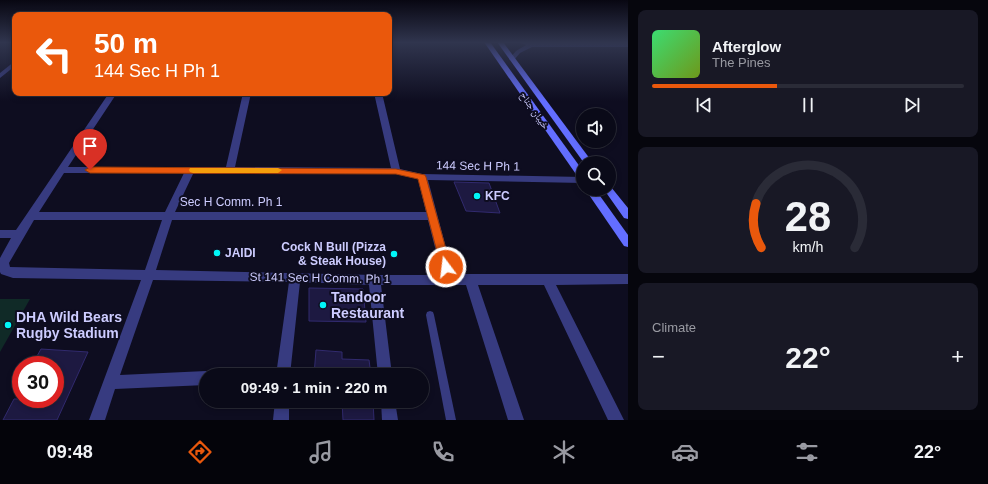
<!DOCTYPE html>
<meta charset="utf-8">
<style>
:root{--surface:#0a0a18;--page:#181825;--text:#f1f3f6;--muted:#999aa2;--line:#2a2b37;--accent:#ea580c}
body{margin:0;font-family:Helvetica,"Noto Naskh Arabic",sans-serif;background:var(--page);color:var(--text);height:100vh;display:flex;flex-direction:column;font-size:15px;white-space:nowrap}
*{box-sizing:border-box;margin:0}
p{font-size:13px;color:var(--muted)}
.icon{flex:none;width:22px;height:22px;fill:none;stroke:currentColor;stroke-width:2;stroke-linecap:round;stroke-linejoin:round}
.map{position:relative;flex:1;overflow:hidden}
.drawer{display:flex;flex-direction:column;gap:10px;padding:10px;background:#06060d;width:360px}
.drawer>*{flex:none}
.banner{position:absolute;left:12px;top:12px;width:380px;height:84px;border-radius:8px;box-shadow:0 2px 6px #0003,0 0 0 1px var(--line);background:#ea580c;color:#fff;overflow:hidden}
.controls{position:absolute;left:576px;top:108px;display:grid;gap:8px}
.controls a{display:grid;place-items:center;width:40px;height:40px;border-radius:50%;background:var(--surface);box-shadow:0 2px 6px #0003,0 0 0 1px var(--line);font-size:20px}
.speed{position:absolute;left:12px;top:356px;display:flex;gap:8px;font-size:20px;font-weight:700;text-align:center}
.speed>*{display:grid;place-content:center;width:52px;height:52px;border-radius:50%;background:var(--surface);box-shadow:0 2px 6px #0003,0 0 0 1px var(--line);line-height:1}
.speed .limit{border:6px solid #d22;background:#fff;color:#111}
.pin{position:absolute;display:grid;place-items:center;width:34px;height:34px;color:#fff;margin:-41px -17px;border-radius:50% 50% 50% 0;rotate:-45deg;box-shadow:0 0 4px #0007}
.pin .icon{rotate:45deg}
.me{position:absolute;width:44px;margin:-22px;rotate:345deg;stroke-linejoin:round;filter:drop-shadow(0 0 3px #0008)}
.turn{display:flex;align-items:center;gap:14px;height:84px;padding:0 16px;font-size:18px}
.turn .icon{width:52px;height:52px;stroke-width:2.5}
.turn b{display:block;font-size:28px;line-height:34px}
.big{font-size:30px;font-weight:700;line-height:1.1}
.drawer .widget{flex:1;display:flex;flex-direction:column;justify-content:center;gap:6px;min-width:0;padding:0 14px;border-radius:8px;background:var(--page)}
.drawer .dial{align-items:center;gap:0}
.dial svg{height:104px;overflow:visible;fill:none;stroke:var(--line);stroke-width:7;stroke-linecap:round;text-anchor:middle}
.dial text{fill:var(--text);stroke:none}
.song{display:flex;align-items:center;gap:12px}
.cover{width:48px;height:48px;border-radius:6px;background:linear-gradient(135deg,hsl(140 70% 55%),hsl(80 70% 35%))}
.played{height:4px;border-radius:2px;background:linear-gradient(90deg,var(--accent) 40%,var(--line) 40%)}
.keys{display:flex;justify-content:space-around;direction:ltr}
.heat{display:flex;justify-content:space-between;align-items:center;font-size:22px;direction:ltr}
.trip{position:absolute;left:199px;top:368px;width:230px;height:40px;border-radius:20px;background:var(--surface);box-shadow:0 2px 6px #0003,0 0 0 1px var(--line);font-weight:700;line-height:40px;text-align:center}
.dock{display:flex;height:64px;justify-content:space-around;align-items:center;background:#04040a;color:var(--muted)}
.dock .icon{width:28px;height:28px}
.dock .selected{color:var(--accent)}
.dock b{font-size:18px;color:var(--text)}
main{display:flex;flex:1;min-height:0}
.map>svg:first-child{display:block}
.green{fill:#102a27}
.building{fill:#1d1941;stroke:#312a6e}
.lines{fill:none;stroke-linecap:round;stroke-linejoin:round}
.lane{fill:#373b80;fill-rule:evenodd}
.street{fill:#373b80;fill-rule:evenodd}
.secondary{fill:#636eff;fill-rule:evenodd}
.route{fill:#ea580c;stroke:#983908}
.slow{fill:#f59e0b}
.poi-dot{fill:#00f6f7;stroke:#0e0d20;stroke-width:1.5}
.labels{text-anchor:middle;stroke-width:4;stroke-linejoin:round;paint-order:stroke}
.far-street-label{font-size:10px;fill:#cdccff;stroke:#0e0d20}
.street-label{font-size:12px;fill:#cdccff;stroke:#0e0d20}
.poi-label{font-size:12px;font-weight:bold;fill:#cdccff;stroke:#0e0d20;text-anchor:start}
.near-poi-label{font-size:14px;font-weight:bold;fill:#cdccff;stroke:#0e0d20;text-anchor:start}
</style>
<main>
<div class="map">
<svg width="628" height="420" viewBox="0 0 628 420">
<rect width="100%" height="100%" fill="#0e0d20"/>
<polygon class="green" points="0,299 30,299 0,352"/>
<g class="building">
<polygon points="454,182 489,183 500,213 466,211"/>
<polygon points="309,288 363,289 366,322 309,321"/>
<polygon points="41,349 88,352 57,420 3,420 14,399 55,399 55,365 32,365"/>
<polygon points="316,350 342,352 342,359 369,360 371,375 314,375"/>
<polygon points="342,401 373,401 374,420 343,420"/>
</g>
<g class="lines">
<polygon class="lane" points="430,311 433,312 434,315 456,420 446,420 426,315 427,312"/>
<g class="street">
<polygon points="518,42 628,43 628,47 532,47 520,53 514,60 510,60 509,59 516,51 526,45"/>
<polygon points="15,61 15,66 0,78 0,73"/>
<path d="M109 93H117L68 167H226L243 93H251L235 167 391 168 374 93H382L400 169 422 174 583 177V183L428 180 453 274H628V284L556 285 624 420H608L544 285H478L524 420H508L466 285H381L392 375H378L369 285 300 282 290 375H265L267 370 277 368 289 282 153 280 120 375 206 371 212 375H206V385L115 389 105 420H89L141 280 13 278 1 274 0 272V258L11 238H0V230H16ZM64 173H184L165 212H39ZM193 174H396L418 179 426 212H175ZM34 220H162L145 270 10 267 9 263ZM172 220H428L442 275H374L156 270Z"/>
<polygon points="275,401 289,401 289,420 273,420"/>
<polygon points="381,401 395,401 398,420 382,420"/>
</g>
<g class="secondary">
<polygon points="484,42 490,42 583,171 583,181 580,180"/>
<polygon points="497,42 503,42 593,163 584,163"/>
<polygon points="609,186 611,187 628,208 628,219 624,218 605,191 603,189 609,189"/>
<polygon points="585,189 595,189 628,235 628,247 624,246"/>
</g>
</g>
<linearGradient id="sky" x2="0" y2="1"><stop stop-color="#080712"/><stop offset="0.42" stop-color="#30354e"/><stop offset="1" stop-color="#30354e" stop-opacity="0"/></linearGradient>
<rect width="628" height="101" fill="url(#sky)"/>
<polygon class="route" points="90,167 396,169 425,175 426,177 451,267 450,270 446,272 442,270 441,267 418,179 396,174 90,173 85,170"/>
<polygon class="slow" points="190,168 278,168 282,170 278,173 193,173 190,172 189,170"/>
<g class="poi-dot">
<circle cx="477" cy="196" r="4"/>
<circle cx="217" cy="253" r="4"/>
<circle cx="394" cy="254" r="4"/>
<circle cx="323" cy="305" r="4"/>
<circle cx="8" cy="325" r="4"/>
</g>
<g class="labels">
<g class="far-street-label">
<text transform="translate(535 110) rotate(55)" y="4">خیبان جناح</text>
</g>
<g class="street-label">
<text transform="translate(478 166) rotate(1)" y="4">144 Sec H Ph 1</text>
<text x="231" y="206">Sec H Comm. Ph 1</text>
<text transform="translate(320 278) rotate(1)" y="4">St 141 Sec H Comm. Ph 1</text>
</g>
<g class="poi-label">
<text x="485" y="200">KFC</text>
<text x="386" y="251" text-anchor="end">Cock N Bull (Pizza<tspan x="386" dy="14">&amp; Steak House)</tspan></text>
<text x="225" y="257">JAIDI</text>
</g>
<g class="near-poi-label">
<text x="331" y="302">Tandoor<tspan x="331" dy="16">Restaurant</tspan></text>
<text x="16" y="322">DHA Wild Bears<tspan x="16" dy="16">Rugby Stadium</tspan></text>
</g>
</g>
</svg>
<div class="controls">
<a><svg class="icon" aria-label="sound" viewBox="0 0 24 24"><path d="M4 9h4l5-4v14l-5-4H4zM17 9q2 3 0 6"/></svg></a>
<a><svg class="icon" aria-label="search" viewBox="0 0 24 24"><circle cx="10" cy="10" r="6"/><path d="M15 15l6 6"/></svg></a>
</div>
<div class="speed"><div class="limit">30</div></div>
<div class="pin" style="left:90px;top:170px;background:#d93025"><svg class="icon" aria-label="arrive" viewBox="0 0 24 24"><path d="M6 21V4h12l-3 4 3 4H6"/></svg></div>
<svg class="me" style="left:446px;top:267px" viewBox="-20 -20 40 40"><circle r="17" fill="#ea580c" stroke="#fff" stroke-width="3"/><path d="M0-11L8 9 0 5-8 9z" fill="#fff"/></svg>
<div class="trip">09:49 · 1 min · 220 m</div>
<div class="banner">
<div class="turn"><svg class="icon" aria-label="left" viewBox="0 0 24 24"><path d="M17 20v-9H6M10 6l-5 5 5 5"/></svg><div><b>50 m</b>144 Sec H Ph 1</div></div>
</div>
</div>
<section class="drawer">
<div class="widget">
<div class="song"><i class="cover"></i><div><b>Afterglow</b><p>The Pines</p></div></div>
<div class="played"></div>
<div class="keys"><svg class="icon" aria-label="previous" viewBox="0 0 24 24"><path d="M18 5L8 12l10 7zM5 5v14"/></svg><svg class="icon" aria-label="pause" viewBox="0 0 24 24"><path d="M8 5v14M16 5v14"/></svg><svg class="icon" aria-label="next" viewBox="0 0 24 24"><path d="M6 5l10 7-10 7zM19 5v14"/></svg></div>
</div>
<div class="widget dial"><svg viewBox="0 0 100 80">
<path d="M14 69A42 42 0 1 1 86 69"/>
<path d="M14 69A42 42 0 0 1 10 35" stroke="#ea580c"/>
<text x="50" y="56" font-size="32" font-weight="700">28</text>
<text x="50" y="72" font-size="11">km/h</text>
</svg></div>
<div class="widget"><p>Climate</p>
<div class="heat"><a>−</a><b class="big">22°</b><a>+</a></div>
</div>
</section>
</main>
<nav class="dock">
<b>09:48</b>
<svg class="icon selected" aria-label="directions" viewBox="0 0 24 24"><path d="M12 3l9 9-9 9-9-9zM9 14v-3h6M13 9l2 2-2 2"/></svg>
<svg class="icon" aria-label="music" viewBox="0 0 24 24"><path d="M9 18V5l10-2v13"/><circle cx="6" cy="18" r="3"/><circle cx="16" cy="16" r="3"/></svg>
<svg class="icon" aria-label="phone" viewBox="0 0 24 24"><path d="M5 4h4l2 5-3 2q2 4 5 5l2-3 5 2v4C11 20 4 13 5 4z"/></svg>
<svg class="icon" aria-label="climate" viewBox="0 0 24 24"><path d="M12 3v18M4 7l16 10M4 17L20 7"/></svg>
<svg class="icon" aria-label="car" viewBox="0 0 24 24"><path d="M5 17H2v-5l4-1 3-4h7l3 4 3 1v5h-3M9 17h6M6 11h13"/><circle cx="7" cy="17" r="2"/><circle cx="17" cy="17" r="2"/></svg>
<svg class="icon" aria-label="filters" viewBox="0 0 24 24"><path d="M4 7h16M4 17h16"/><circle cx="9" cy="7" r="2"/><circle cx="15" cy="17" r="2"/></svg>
<b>22°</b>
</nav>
